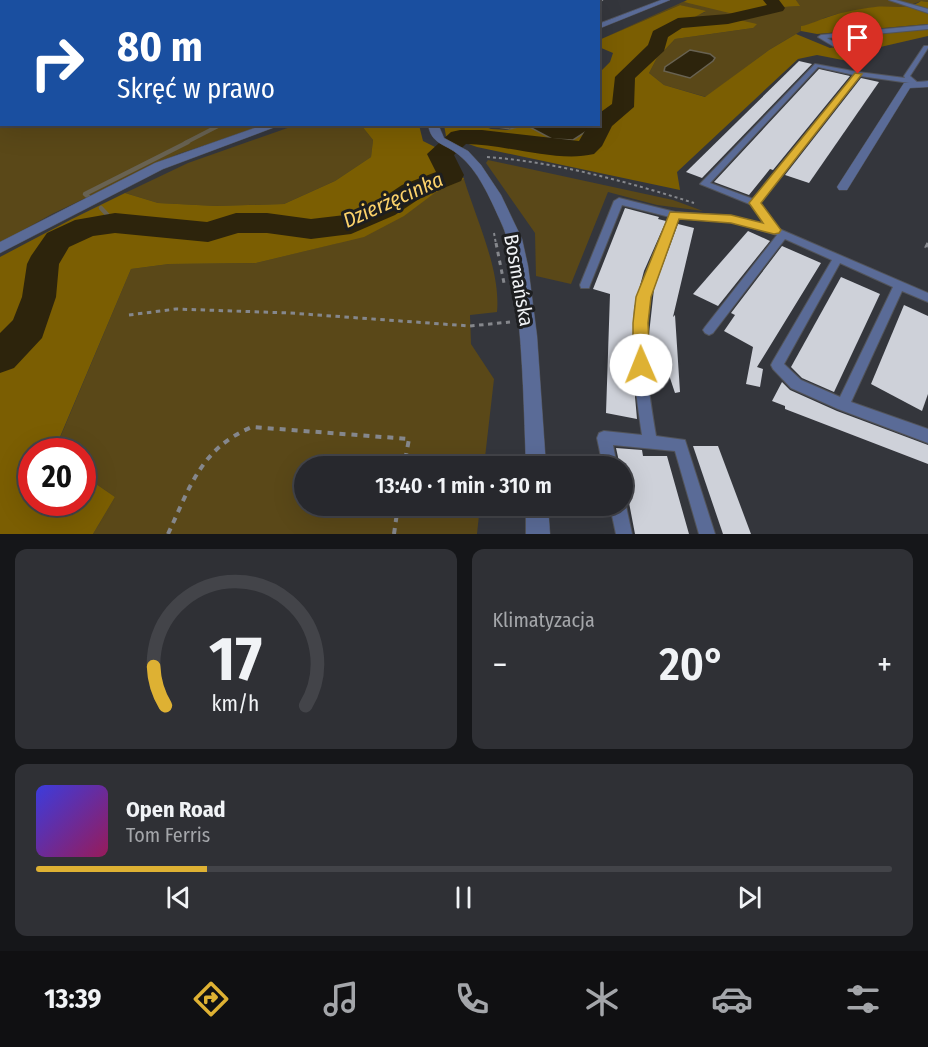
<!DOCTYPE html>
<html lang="pl">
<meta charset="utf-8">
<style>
:root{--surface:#27282d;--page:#2f3035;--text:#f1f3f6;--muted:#a4a6aa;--line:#434449;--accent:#deb133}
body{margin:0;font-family:"Fira Sans Condensed",sans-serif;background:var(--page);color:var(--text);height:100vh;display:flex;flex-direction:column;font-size:22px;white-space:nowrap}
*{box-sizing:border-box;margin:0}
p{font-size:20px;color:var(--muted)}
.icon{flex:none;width:33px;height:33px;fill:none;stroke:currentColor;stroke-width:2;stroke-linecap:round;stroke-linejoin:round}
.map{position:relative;height:534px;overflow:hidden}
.panel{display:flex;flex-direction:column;gap:15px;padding:15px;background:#151619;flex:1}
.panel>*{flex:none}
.hud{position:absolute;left:0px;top:0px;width:600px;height:126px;box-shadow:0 6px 24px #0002,0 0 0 2px var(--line);background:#1a4fa0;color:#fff;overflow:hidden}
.speed{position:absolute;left:18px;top:438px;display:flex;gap:12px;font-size:30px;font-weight:700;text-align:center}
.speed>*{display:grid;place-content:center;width:78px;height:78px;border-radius:50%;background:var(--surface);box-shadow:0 6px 24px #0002,0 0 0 2px var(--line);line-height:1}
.speed .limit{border:9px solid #d22;background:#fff;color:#111}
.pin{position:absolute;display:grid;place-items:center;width:51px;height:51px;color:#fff;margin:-62px -26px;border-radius:50% 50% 50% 0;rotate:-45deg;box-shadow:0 0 6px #0007}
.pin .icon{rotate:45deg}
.me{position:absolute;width:66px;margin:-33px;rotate:359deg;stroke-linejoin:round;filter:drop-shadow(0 0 4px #0008)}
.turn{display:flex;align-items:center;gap:21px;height:126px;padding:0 18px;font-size:27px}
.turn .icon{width:78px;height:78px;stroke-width:2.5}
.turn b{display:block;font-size:42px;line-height:51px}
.big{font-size:45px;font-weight:600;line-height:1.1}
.panel .tile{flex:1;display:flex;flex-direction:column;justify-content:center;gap:9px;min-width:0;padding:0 21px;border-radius:12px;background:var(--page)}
.panel .dial{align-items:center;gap:0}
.dial svg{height:156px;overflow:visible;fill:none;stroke:var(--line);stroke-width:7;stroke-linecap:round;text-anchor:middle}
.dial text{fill:var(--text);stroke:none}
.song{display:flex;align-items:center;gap:18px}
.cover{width:72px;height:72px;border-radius:9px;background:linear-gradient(135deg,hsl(240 70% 55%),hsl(330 70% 35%))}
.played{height:6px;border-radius:3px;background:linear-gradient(90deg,var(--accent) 20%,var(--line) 20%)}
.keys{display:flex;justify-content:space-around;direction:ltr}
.heat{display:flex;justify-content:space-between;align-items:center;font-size:33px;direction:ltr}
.panel .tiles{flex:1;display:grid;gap:15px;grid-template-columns:1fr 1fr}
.tile:last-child{grid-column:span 2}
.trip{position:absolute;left:294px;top:456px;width:339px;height:60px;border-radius:30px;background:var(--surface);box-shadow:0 6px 24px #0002,0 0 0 2px var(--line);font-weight:600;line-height:60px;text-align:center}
.tabs{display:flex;height:96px;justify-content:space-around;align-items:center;background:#101012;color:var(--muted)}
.tabs .icon{width:42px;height:42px}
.tabs .current{color:var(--accent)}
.tabs b{font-size:27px;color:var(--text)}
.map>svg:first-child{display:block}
.green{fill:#5a4818}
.forest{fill:#7b5e02}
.water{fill:#2d240c;stroke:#686252;stroke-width:1.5}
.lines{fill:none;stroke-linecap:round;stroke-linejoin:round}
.stream-far1{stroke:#686252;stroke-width:4}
.stream{stroke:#686252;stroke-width:4.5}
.river{fill:#2d240c;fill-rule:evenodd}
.building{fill:#ced1d9}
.lane-casing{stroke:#52545a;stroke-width:2}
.street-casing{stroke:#52545a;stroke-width:1}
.path-far3{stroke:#85878c;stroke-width:1.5;stroke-dasharray:2 2;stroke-linecap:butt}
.path-far2{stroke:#85878c;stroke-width:2;stroke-dasharray:3 3;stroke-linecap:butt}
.path-far1{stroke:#85878c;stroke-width:3;stroke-dasharray:4.5 4.5;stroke-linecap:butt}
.path{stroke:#85878c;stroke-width:4;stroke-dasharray:6 6;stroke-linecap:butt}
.lane{fill:#5a6b97;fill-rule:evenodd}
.street{fill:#5a6b97;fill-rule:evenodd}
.route{fill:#deb133;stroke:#907321;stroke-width:1.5}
.labels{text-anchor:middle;stroke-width:6;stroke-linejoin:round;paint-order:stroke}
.street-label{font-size:20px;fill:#f0f2f5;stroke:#1d1e20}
.water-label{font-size:21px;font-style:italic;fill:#fcd26a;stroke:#1d1e20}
</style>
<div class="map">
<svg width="928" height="534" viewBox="0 0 928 534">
<rect width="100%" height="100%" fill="#34363c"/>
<g class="green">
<polygon points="0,0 285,0 2,2 2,124 266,125 178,154 52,214 0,243"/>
<polygon points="687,0 685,2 770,13 784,7 799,6 796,0 928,0 928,2 921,1 903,8 877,7 837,14 824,18 817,24 801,26 801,31 769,50 706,97 664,85 649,73 657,58 675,39 753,28 726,17 703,19 694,17 705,12 680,5 599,40"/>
<polygon points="296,125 361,125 373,140 371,157 335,181 284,204 216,206 158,203 125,193 188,163"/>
<polygon points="488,160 673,200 703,211 657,205 608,192 571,284 536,276 535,233 486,163"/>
<path d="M464 179C476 219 501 270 497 312L470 315 471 344 494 379 484 466H304V506H480L477 534H93L115 497 83 475 82 452H54L131 269 169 264 256 263 338 243 335 234Z"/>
</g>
<g class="forest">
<polygon points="687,0 796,0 800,6 784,7 750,18 684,2"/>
<path d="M921 1 928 2V24L817 34 801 31V26C812 24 818 20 828 17 842 12 859 9 875 7 890 5 907 11 921 1Z"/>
<polygon points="680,5 706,11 695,17 703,19 726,17 757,24 753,28 675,39 657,58 649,73 664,85 705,97 769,50 796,34 830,48 855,44 856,36 928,28 928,36 876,48 863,64 817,55 798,59 677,172 680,190 477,147 446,136 444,125 481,125 491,129 508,130 526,125 552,139 589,129 584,125 598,124 599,73 610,62 613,53 599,47 599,40"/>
<polygon points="361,125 419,125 423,141 449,154 464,179 436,192 404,216 364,237 256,263 169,264 131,269 54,451 32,452 32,502 82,502 83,475 115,497 93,534 0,534 0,257 72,219 125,193 158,203 216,206 284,204 335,181 371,157 373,140"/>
</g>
<g class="water">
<polygon points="690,50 710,54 715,58 713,61 690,78 664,71 665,67"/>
<polygon points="583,124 590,129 573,140 552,139 526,125 510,129 485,125"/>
</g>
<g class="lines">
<polyline class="stream-far1" points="185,143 222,124"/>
<g class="stream">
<polyline points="91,199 85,194 188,142"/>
<polyline points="101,208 115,223"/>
</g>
<path class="river" d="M763 0H779L785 8 783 11 728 24 682 28 668 37 664 51 635 78 634 107 612 126 602 146 594 154C557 163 505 144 466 144L454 155 464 175 461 181 422 197 395 215 351 234 311 239 267 233H238L208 242 115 233 93 236 69 247 59 264 56 297 42 338 14 368 0 373V333L13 320 22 297 27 264 31 256 47 233 75 220 115 213 207 222 236 213H267L311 219 345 215 375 203 402 185 436 172 427 154 451 132 460 130H482L579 141 589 124H598V114L612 104 615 77 648 45 653 31 678 18 728 14 767 5Z"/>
</g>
<g class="building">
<polygon points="799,61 812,64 702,178 686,172"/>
<polygon points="819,69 850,76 773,170 770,169 749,195 714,182"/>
<polygon points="861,78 879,82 809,183 785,175"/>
<polygon points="625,208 659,217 658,219 666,221 644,271 634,308 632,363 637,419 606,413 610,294 593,289"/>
<polygon points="678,224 694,228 673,317 675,315 680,392 675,393 662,354 648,358 648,343 654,289"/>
<polygon points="748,231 770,241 718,306 693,294"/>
<polygon points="782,246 821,263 757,367 763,369 760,387 746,384 753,347 724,331 735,315 731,313"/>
<polygon points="841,277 880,294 834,392 802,378 791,367"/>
<polygon points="904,305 928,316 928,394 922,411 871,384"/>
<polygon points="782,382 790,390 837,411 928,445 928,464 785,409 785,406 772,401"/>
<polygon points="693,446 718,446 751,534 723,534"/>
<polygon points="616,448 642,450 643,456 667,456 689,534 635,534 622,466 620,466"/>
</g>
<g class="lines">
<g class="lane-casing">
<g id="lane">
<polygon points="889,0 896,0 928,9 928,13"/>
<path d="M928 25V29L854 36 850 43 833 46 818 37 821 35ZM848 36 846 41 834 42 827 38Z"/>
<path d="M924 46H928V48L910 76 917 82V84L860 76 760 203 777 228 928 293V302L902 291 851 402 928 429V443L838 409 791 388 773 369 771 365 773 361 832 260 785 239 713 333 709 335 705 333 703 330 705 327 777 235 731 222 678 218C670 241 658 264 652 288 639 336 648 388 656 436L685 440 715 534H699L675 451 613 445 617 466H603L597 438 599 433 604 431 642 435C635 388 628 338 640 291 647 265 660 241 670 217L622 205 590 285 589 288H581L580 285 614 201 619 198 675 212 731 216 765 225 752 205 700 184 815 64 858 72 905 78 904 76ZM818 67 854 75 753 199 710 183ZM840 263 893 287 840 397 801 380 784 364Z"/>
<polygon points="622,500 626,506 632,534 616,534 610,506 622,506"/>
</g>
</g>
<g class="street-casing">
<g id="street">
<polygon points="661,0 670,0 598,29 598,24"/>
<polygon points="928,81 928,87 910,88 847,190 839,190 837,187 904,83"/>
<polygon points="266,124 283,124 163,169 0,253 0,242 155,163"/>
<path d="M428 124H438L444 138 468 151 481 165 501 195 522 239 528 266 537 336 546 466H526C524 412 523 359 517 305 514 276 513 247 500 220 490 198 478 170 459 155 445 143 431 145 428 124Z"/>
<polygon points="526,506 548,506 550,534 526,534"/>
</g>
</g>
<g class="path-far3">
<polyline points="524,0 546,0"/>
<polyline points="598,2 603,0"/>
</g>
<g class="path-far2">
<path d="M487 157C557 162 628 182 694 203"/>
<polyline points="494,233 496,244"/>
</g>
<g class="path-far1">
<polyline points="496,243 504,283"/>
<polyline points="928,243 926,247 928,248"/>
<polyline points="129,315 176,309 290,313 470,326 510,322"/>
</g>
<g class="path">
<path d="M168 534C190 487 201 448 252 427L409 439 404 466"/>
<polyline points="394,534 398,506"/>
</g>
<use href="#lane" class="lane"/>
<use href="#street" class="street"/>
</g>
<polygon class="route" points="855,73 862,74 761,203 781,230 779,233 774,234 731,223 679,219 651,297 648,323 650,365 647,370 641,372 636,370 633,365 633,323 636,297 670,212 731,215 763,223 749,203"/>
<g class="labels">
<g class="street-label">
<text transform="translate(519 280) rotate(80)" y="7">Bosmańska</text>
</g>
<g class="water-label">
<text transform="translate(393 200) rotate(-24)" y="7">Dzierżęcinka</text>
</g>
</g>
</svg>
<div class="speed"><div class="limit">20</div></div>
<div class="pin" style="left:858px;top:74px;background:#d93025"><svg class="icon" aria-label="arrive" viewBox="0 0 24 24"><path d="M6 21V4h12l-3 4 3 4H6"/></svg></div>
<svg class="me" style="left:641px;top:365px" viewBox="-20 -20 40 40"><circle r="19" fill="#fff"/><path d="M0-13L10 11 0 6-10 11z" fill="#deb133"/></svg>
<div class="trip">13:40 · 1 min · 310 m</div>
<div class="hud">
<div class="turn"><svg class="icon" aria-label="right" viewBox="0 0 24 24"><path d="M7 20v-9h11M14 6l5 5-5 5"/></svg><div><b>80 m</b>Skręć w prawo</div></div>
</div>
</div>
<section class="panel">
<div class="tiles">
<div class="tile dial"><svg viewBox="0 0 100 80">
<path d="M14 69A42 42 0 1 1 86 69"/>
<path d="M14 69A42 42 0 0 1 8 49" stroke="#deb133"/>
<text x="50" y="56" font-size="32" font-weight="700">17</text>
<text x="50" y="72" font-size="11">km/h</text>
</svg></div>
<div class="tile"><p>Klimatyzacja</p>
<div class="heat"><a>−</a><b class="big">20°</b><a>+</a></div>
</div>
<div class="tile">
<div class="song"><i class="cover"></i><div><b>Open Road</b><p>Tom Ferris</p></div></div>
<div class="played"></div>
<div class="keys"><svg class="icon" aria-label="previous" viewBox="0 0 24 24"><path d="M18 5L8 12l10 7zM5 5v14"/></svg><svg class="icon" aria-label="pause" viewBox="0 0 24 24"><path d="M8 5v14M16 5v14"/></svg><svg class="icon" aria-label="next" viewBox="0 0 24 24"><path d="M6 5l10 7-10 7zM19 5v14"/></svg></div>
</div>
</div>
</section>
<nav class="tabs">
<b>13:39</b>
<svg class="icon current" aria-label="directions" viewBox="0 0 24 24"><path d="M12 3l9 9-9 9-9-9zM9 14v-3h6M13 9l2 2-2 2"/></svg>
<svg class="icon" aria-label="music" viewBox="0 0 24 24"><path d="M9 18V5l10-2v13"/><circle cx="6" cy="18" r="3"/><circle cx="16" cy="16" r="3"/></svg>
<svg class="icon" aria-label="phone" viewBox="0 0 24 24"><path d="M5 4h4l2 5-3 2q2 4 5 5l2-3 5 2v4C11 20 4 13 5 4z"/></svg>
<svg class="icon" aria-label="climate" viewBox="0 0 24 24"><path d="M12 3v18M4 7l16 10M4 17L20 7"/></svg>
<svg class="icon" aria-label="car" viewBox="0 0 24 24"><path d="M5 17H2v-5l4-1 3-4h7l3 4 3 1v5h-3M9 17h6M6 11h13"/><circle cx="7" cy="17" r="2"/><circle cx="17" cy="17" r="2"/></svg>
<svg class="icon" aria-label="filters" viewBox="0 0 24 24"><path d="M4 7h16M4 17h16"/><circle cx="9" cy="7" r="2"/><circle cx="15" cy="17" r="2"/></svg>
</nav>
